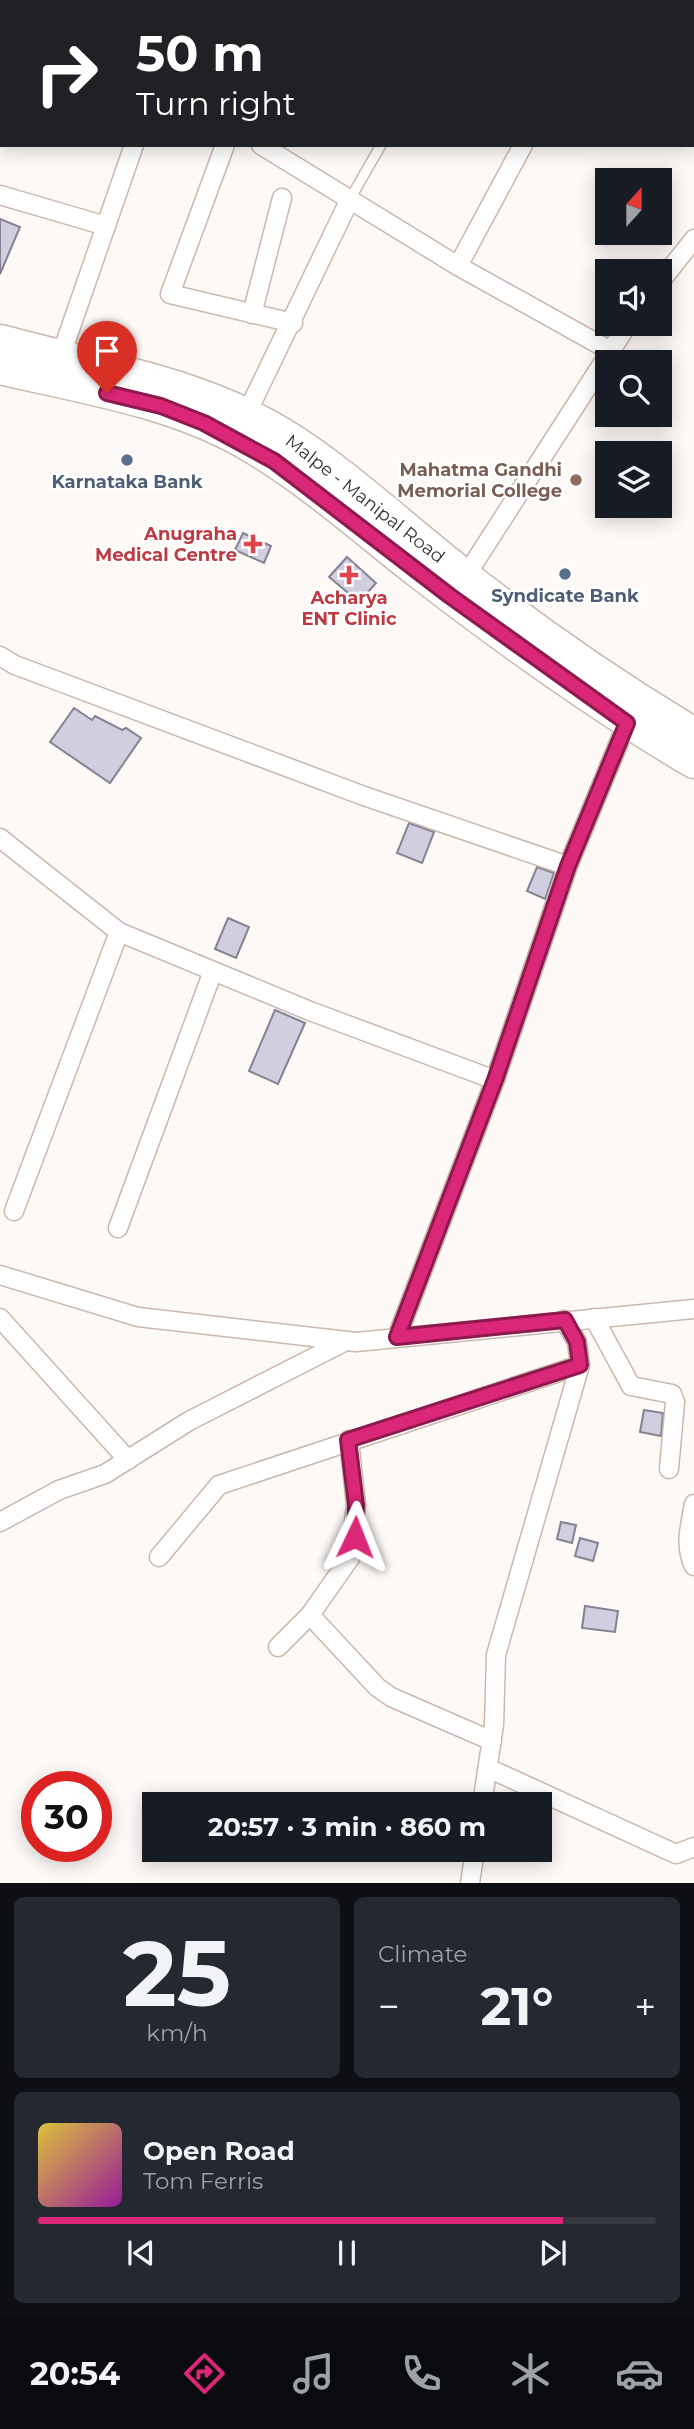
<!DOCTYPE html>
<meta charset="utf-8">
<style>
:root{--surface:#171b24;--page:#242831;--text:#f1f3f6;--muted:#9ea1a6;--line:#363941;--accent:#db2777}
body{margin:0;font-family:Montserrat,sans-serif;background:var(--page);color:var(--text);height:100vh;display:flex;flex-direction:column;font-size:26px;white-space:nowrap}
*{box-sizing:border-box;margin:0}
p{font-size:23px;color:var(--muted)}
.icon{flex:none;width:38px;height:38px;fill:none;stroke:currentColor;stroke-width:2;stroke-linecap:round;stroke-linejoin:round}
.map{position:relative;height:1883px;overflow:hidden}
.side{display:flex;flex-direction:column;gap:14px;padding:14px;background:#0d0f14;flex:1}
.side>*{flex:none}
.hud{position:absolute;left:0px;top:0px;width:695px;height:147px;box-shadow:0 4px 18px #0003;background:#202124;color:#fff;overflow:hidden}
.needle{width:46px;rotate:21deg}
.fabs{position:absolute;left:595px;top:168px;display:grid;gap:14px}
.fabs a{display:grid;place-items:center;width:77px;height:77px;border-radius:0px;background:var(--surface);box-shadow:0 4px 18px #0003;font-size:35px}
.speed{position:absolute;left:21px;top:1771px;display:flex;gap:14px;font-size:35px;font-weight:700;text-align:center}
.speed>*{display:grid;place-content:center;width:91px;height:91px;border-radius:50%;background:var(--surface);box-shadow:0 4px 18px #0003;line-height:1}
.speed .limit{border:10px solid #d22;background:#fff;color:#111}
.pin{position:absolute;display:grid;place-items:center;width:60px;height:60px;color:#fff;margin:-72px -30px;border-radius:50% 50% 50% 0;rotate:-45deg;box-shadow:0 0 7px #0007}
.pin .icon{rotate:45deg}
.me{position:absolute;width:77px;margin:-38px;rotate:2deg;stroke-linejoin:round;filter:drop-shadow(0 0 5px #0008)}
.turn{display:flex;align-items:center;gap:24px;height:147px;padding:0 21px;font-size:32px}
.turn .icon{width:91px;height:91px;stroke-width:2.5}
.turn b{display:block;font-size:49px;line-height:60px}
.big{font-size:52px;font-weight:700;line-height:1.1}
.side .card{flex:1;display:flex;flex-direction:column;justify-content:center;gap:10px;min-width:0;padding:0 24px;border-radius:10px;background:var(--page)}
.side .dial{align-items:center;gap:0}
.dial b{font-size:91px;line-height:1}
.song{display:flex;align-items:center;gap:21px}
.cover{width:84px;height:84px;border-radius:10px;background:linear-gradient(135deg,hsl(50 70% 55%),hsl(300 70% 35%))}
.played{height:7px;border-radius:4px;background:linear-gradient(90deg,var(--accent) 85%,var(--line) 85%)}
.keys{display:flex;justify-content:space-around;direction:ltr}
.heat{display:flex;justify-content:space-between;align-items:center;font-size:38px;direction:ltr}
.side .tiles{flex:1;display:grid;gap:14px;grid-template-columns:1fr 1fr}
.card:last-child{grid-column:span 2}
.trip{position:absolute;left:142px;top:1792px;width:410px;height:70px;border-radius:0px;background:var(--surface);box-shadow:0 4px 18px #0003;font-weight:700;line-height:70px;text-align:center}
.tab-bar{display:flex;height:112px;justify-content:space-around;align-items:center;background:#090b0e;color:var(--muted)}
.tab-bar .icon{width:49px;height:49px}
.tab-bar .selected{color:var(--accent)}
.tab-bar b{font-size:32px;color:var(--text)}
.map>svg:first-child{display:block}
.building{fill:#d1cee0;stroke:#848192;stroke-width:2}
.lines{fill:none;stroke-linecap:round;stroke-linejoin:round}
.lane-casing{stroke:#cab8ae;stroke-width:12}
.street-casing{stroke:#cab8ae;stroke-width:21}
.highway-casing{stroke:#cab8ae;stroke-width:35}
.lane{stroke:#fff;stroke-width:9}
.street{stroke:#fff;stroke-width:18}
.highway{stroke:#fff;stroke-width:32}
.route-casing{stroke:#8e194d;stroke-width:18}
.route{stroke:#db2777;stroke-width:12}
.service-dot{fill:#5c6f8a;stroke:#fff;stroke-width:2.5}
.education-dot{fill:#8d6e63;stroke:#fff;stroke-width:2.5}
.health-dot{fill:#e0444e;stroke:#fff;stroke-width:2.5}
.labels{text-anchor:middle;stroke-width:5;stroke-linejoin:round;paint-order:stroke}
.education-label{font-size:18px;font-weight:bold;fill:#785e54;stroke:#fff;text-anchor:end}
.service-label{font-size:18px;font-weight:bold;fill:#4e5e75;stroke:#fff}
.street-label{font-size:18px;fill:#38312d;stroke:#fff}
.health-label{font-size:18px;font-weight:bold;fill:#be3a42;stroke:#fff;text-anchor:end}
</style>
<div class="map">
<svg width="694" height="1883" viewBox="0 0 694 1883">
<rect width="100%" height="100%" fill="#fdf9f7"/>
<g class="building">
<polygon points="0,219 20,227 0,274"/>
<polygon points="243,533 271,546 264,563 235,550"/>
<polygon points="347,557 376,583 359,602 329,577"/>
<polygon points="74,708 92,720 95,716 122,730 126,728 141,738 110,783 50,742"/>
<polygon points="409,823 434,832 422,863 397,853"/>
<polygon points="537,867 554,873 545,899 527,891"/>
<polygon points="228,918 249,927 236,958 215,949"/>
<polygon points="275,1010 305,1023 278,1084 249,1071"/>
<polygon points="644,1410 663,1413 661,1436 640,1432"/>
<polygon points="561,1522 576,1525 572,1543 557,1539"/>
<polygon points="580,1538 598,1543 593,1561 575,1556"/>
<polygon points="585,1606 618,1611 615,1632 582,1628"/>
</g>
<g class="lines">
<g class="lane-casing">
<polyline id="lane" points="350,199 381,145"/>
</g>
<g class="street-casing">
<g id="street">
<polyline points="188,2 188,0"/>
<polyline points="600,2 601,0"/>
<polyline points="225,145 170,294 293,323"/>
<polyline points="261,145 458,266 609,350"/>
<polyline points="0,195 106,226"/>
<polyline points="458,266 523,145"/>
<polyline points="660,282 694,239"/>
<polyline points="252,314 282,198"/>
<polyline points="60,358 134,145"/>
<polyline points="246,415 350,199"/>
<polyline points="465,577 628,324"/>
<polyline points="0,656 15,665 364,796 568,866"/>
<polyline points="0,838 119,932 310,1011 495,1080"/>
<polyline points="14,1211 119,932"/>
<polyline points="118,1228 213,971"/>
<polyline points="0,1275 138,1317 356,1342 694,1309"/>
<polyline points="0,1318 128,1460"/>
<polyline points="594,1318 631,1386 672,1394 675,1402 669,1469"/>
<polyline points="397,1337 495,1080 568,866 627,723"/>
<path d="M694 1504C690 1526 684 1546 694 1566"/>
<polyline points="0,1522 59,1490 105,1474 189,1421 346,1341"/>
<polyline points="159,1557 219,1485 580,1365"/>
<polyline points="310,1615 377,1687 391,1697 492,1741"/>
<polyline points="278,1647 310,1615 350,1558 356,1505 349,1440"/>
<polyline points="488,1768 676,1854 694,1847"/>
<polyline points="482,1804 494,1725 496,1655 580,1365 577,1342 564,1320"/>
<polyline points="470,1883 475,1850"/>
</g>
</g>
<g class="highway-casing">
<g id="highway">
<path d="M0 341C95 367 197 382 282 434 344 472 404 529 462 574 536 632 614 686 694 734"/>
<path d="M0 368C81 387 168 400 242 441 306 477 362 528 420 573 508 641 598 706 694 762"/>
</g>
</g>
<use href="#lane" class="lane"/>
<use href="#street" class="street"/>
<use href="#highway" class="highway"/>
</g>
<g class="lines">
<g class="route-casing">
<polyline id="route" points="107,393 161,406 204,423 274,461 450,596 627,723 568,866 495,1080 397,1337 565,1320 577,1342 580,1365 348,1440 356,1505 355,1537"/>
</g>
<use href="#route" class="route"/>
</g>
<g class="service-dot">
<circle cx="127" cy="460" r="7"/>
<circle cx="565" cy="574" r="7"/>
</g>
<circle class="education-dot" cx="576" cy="480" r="7"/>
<g class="health-dot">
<path d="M249.5 533.5h7v7h7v7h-7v7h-7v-7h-7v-7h7z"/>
<path d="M345.5 564.5h7v7h7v7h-7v7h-7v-7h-7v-7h7z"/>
</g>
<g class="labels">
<g class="education-label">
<text x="562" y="476">Mahatma Gandhi<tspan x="562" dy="21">Memorial College</tspan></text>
</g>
<g class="service-label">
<text x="127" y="488">Karnataka Bank</text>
<text x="565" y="602">Syndicate Bank</text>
</g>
<g class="street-label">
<text transform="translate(365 499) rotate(38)" y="6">Malpe - Manipal Road</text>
</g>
<g class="health-label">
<text x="237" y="540">Anugraha<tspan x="237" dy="21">Medical Centre</tspan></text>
<text x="349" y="604" text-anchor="middle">Acharya<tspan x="349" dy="21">ENT Clinic</tspan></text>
</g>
</g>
</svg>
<div class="fabs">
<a><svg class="needle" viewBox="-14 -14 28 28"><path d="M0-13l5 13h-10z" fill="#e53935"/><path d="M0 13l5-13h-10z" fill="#9ea1a6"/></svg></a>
<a><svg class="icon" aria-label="sound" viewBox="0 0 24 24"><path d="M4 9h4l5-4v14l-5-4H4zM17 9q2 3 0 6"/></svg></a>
<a><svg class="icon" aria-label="search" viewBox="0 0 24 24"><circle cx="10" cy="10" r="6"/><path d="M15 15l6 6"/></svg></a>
<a><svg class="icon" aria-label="layers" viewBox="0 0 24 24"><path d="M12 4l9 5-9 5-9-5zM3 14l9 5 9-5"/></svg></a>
</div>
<div class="speed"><div class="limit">30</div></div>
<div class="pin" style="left:107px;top:393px;background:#d93025"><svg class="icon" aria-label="arrive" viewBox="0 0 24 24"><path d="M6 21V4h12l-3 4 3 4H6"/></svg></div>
<svg class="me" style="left:355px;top:1537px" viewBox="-20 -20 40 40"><path d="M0-17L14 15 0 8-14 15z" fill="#db2777" stroke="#fff" stroke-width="4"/></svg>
<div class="trip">20:57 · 3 min · 860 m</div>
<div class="hud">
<div class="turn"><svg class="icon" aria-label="right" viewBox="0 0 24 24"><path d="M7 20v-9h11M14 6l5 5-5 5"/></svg><div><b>50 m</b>Turn right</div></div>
</div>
</div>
<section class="side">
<div class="tiles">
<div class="card dial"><b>25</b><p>km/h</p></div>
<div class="card"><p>Climate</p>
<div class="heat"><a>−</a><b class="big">21°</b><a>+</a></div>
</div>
<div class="card">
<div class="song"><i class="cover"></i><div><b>Open Road</b><p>Tom Ferris</p></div></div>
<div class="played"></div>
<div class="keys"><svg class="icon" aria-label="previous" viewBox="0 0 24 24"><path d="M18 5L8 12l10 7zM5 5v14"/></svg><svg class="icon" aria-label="pause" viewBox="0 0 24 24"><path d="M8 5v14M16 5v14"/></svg><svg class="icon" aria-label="next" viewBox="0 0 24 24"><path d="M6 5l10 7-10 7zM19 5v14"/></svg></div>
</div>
</div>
</section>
<nav class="tab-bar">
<b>20:54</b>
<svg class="icon selected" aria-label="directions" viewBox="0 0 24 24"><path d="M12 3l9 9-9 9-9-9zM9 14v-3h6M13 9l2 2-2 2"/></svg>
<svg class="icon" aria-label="music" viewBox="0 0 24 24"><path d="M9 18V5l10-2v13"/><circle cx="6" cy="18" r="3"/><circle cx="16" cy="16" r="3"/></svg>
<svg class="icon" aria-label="phone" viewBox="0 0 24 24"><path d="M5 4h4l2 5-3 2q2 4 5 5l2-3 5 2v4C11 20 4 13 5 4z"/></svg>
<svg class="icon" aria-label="climate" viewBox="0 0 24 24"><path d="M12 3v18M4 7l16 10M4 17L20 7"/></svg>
<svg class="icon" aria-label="car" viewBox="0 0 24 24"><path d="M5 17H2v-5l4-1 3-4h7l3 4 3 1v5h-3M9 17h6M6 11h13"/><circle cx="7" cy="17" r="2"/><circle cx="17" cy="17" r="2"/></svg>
</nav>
